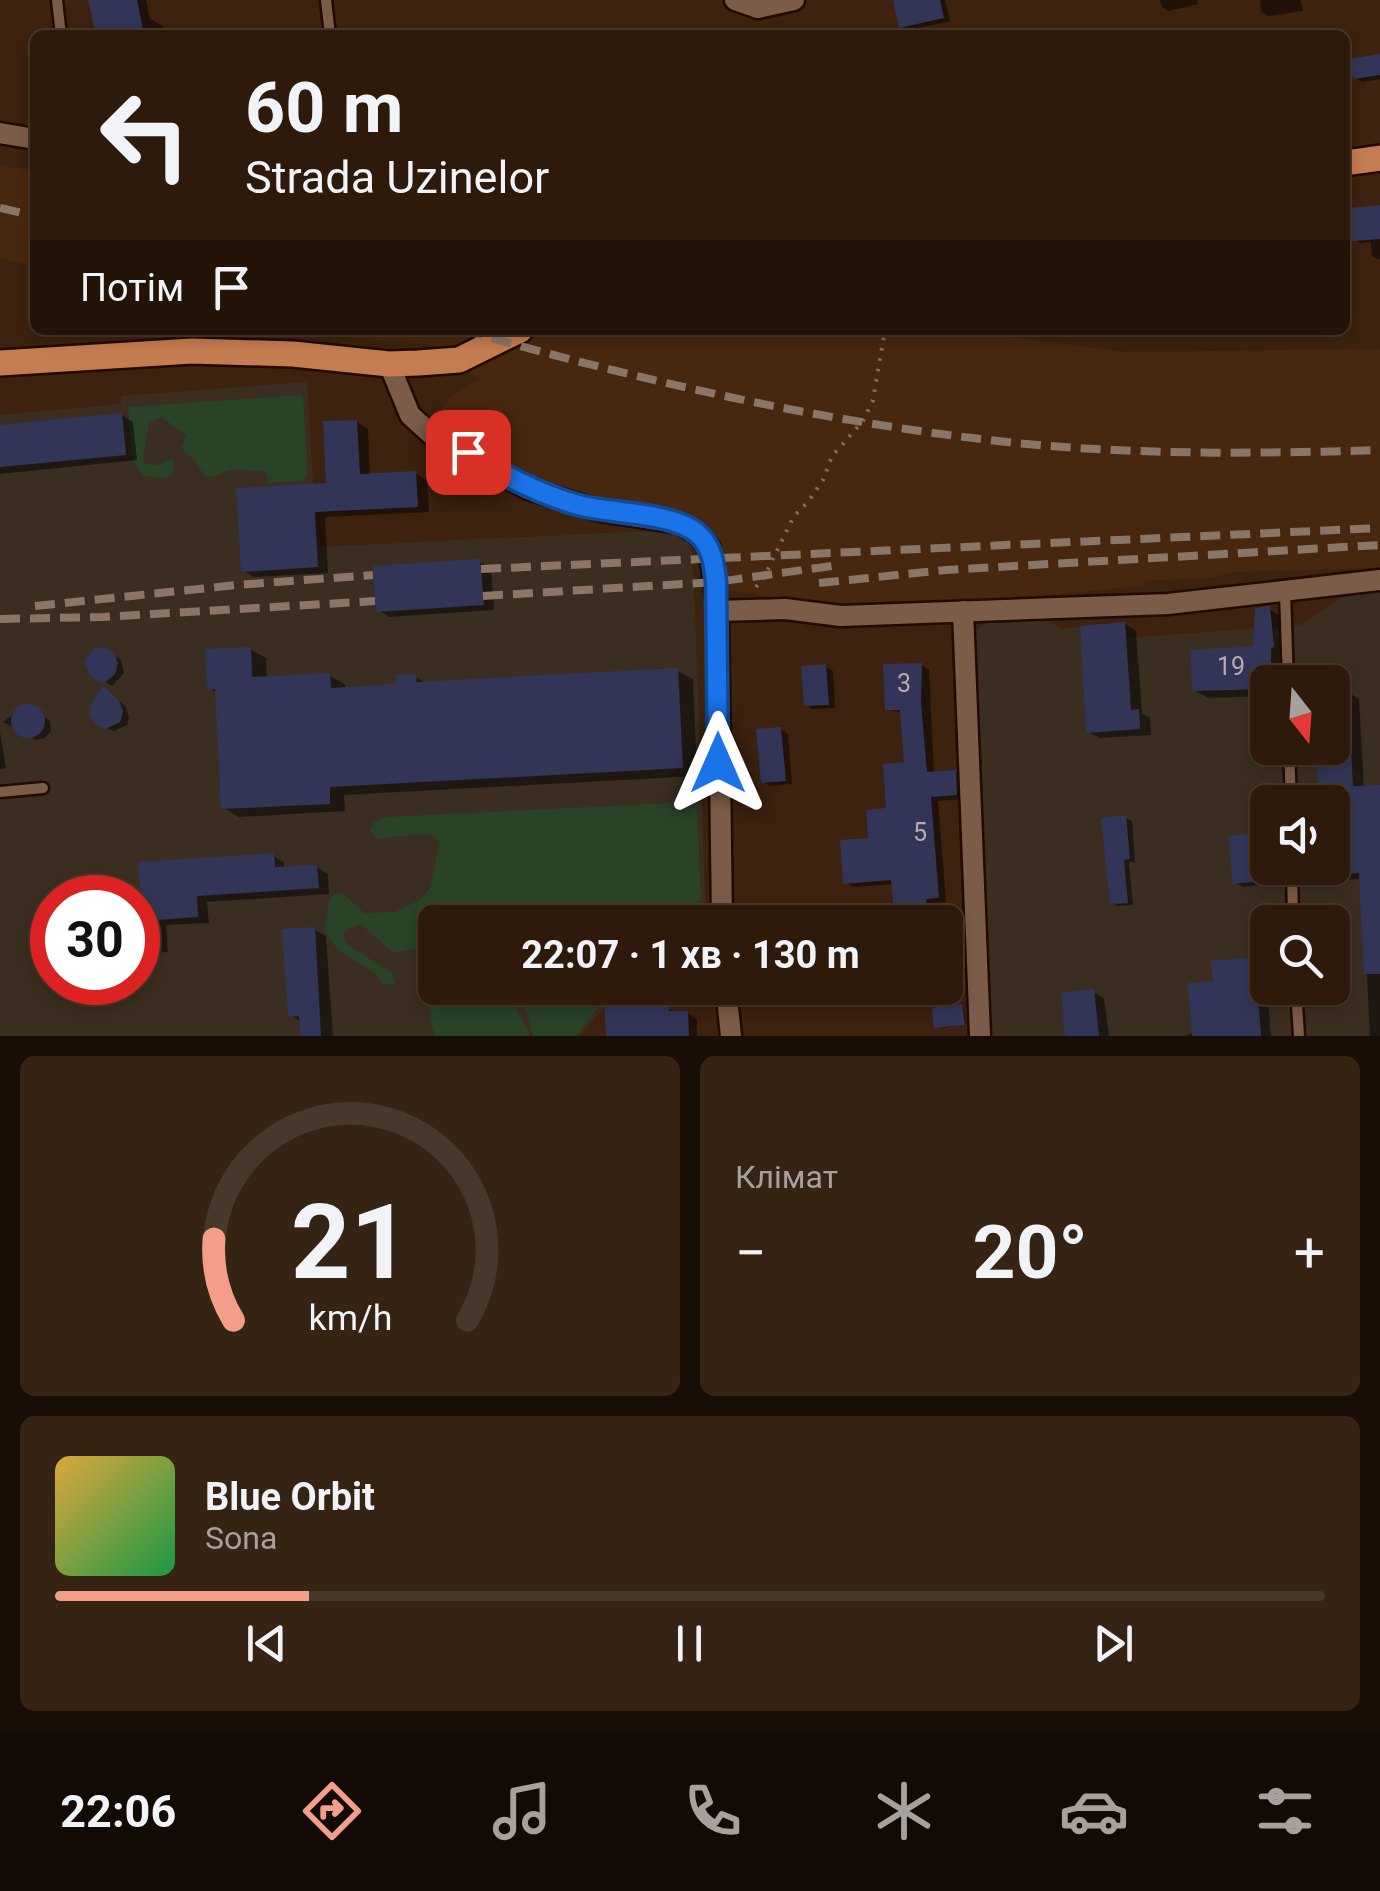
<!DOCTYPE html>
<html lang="uk">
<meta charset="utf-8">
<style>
:root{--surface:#2d1a0b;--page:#352314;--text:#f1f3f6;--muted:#a7a19d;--line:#48382c;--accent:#f49e89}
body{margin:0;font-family:Roboto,sans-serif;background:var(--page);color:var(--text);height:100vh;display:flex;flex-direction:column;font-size:38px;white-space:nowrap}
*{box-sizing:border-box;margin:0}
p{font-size:32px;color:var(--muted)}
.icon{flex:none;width:55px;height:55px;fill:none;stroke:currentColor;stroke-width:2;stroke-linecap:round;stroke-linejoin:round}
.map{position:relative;height:1036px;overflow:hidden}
.sheet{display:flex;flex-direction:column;gap:20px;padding:20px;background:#190e06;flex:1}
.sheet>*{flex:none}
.banner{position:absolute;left:30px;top:30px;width:1320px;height:305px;border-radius:15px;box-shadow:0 5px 15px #0003,0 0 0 2px var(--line);background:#2d1a0b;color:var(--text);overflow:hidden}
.needle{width:65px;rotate:163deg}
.buttons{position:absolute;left:1250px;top:665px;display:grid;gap:20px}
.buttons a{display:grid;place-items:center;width:100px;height:100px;border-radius:15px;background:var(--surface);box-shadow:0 5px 15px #0003,0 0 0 2px var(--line);font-size:50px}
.speed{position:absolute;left:30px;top:875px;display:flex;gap:20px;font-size:50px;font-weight:700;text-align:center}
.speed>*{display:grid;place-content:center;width:130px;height:130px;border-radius:50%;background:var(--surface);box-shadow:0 5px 15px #0003,0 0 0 2px var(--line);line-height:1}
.speed .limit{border:15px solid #d22;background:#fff;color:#111}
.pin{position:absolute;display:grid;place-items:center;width:85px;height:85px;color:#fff;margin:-42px;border-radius:20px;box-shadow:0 5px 15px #0006}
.me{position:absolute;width:110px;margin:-55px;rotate:0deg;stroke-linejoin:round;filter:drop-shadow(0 0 8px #0008)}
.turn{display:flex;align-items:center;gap:35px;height:210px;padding:0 50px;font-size:45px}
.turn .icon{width:130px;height:130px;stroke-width:2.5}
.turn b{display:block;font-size:70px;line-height:85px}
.then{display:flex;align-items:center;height:95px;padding:0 50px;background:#0003;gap:20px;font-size:38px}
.big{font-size:75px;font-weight:700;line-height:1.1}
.sheet .widget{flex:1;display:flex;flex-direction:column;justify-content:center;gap:15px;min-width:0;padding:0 35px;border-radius:15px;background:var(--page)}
.sheet .dial{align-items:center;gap:0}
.dial svg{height:260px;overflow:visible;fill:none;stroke:var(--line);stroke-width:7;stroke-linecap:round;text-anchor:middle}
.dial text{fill:var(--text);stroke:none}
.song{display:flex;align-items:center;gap:30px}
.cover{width:120px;height:120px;border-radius:15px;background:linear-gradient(135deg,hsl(40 70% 55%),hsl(140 70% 35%))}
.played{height:10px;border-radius:5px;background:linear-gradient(90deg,var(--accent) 20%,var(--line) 20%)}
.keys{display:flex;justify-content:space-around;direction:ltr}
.heat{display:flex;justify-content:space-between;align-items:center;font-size:55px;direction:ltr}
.sheet .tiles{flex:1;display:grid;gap:20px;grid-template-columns:1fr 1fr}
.widget:last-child{grid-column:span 2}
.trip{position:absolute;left:418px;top:905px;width:545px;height:100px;border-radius:15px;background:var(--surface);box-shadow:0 5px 15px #0003,0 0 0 2px var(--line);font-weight:700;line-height:100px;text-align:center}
.menu{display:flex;height:160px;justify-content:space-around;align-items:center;background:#120a04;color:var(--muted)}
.menu .icon{width:70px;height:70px}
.menu .active{color:var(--accent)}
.menu b{font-size:45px;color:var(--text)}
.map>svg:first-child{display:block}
.built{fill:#47270f}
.industrial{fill:#3b2e20;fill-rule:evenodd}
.green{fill:#294326}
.shadow{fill:#0007}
.building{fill:#333558}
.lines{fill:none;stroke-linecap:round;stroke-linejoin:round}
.lane-casing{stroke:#220a00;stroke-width:15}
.street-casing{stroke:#220a00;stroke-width:25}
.primary-casing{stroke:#220a00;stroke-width:30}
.path{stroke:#846e5e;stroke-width:4;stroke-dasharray:2.5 8;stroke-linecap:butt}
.lane{stroke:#7b5c48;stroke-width:10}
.street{stroke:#7b5c48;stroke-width:20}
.primary{stroke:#c57c50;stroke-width:25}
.rail{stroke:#8b7566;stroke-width:8;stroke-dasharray:20 10;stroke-linecap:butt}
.route-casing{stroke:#114b97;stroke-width:25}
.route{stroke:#1a73e8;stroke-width:18}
.labels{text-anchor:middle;stroke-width:10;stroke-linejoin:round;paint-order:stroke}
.number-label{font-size:25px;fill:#b8abab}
</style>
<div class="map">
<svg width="1380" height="1036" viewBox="0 0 1380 1036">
<rect width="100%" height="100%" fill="#3c220f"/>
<g class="built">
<polygon points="0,165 35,171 35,267 0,258"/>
<polygon points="267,330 575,330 587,335 599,330 960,330 1125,352 1380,349 1380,568 1236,572 1210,578 1144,581 1142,586 974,602 806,608 779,598 730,591 715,542 705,524 690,516 613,503 545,485 433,422 451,396 479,379 433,345"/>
</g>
<g class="industrial">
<path d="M307 382 317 547 665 530 686 539 692 550 694 584 706 922H435V988H640L609 1001 580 1036H0V415L121 404V396ZM52 898H138V982H52Z"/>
<path d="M1380 589V1036H990L972 639 975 631 988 622 1043 617 1060 629 1125 622 1127 638 1300 625 1352 591ZM1268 682H1332V748H1268ZM1268 802H1332V868H1268ZM1268 922H1332V988H1268Z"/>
</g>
<g class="green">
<path d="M303 395 308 474 303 481 268 483 267 475 263 470C252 472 247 470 238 469 226 469 217 478 205 477L195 460 181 448 187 436 161 417 149 422 143 460 146 464 157 465 174 458 172 475 163 478 143 475 132 460 128 407Z"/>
<path d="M696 786 701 898 698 906C679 911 669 907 654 922H435V968L425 952V939L413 950 393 952 360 924 345 930 343 937 347 944 392 973 395 984 384 985 373 971 338 950 324 931 330 898 335 893 343 894 364 913 395 912 420 900 430 888 440 842 433 835 416 834 377 839 370 830 374 822 386 817 673 803 691 794Z"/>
<path d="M457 988H509C511 1006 524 1019 530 1036H434C431 1020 426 1009 435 994L444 992 460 994Z"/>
<polygon points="512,988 632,988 604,1000 576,1036 533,1036 527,1011 514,997"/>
</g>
<g class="shadow">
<polygon points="90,0 146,0 150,19 163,26 165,35 98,35"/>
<polygon points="896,0 945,0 950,21 909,30 902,26"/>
<polygon points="1160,0 1197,0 1198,4 1169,11 1162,7"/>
<polygon points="1260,0 1301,0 1303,11 1269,16 1261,12"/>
<polygon points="1380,56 1380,79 1362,82 1355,78"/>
<polygon points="1380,208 1380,259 1378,259 1372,256 1371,242 1361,243 1354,239"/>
<polygon points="122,415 133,422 137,460 0,474 0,428"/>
<polygon points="357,422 368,429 370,476 416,474 427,480 429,512 325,517 328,573 254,577 243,570 328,485"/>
<polygon points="480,562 491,568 494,610 389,617 378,610"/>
<polygon points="1269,609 1284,618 1287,682 1268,682 1268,696 1209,698 1194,690 1255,649"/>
<polygon points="1125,624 1136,631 1142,713 1150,718 1151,735 1100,738 1088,732"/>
<polygon points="250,649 266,658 267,679 330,676 345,684 345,689 398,687 416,677 427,684 677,671 693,679 697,776 344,795 345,811 239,817 224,808 217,693 210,688"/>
<polygon points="105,650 121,660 124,673 112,686 105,682"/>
<polygon points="921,665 929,670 934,774 955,772 963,777 964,799 938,801 946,902 933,903 934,912 904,915 896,910 894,884 853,887 845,882 889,810 907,764 903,713 887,709"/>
<polygon points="826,667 833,671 835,708 813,709 806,705"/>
<polygon points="1348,692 1359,699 1364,788 1380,788 1380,1036 1370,1036 1362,879 1336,880 1325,874 1324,868 1332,868 1332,802 1321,802 1318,748 1332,748"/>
<polygon points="111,694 126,707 129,717 127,725 114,731 105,727"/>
<polygon points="31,707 50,721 51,731 45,738 36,740 3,722 22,708"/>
<polygon points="781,730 788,734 792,784 770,786 763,782"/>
<polygon points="0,732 6,768 0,769"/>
<polygon points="1126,818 1132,821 1135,862 1129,862 1133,905 1118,906 1112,903"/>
<polygon points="1248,837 1255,841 1260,885 1243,887 1235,883"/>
<polygon points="273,856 284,862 285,869 317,867 328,874 329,894 207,902 209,923 166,925 168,952 138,954 138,911"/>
<polygon points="315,930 326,936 333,1036 302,1036 302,1022 290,1015"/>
<polygon points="1254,959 1265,966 1271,1036 1184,1036 1195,1032 1216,983"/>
<polygon points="945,981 948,1009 964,1008 966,1025 939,1028 937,1027 946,1004 926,1006 918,998 902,995 902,988 945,988"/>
<polygon points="1093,992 1104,998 1109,1036 1068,1036"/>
<polygon points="628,1000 638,1009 668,1009 676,1013 688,1013 697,1019 697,1036 611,1036"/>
</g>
<g class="building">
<polygon points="88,0 137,0 144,35 96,35"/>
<polygon points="893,0 940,0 944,18 899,28"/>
<polygon points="1380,54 1380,75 1353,79 1349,59"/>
<polygon points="1380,205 1380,239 1352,241 1349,208"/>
<polygon points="122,413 126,455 0,467 0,425"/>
<polygon points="357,420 360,474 416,471 418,507 315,512 318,567 241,572 236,488 326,483 323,421"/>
<polygon points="480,559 484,605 376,612 373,566"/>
<polygon points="1270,606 1274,647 1271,648 1271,682 1268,682 1268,689 1192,691 1190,650 1253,646 1255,608"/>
<polygon points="1125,622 1131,710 1139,709 1140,729 1086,733 1080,626"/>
<polygon points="105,647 114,653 118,663 115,674 103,684 90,676 84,661 94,648"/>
<polygon points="251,647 252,677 330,673 331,688 396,684 395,675 416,674 417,682 678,668 683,768 330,787 330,804 221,809 215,689 207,690 205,649"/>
<polygon points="922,663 921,703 927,772 956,770 957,795 931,797 939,898 926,899 927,908 894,912 891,880 843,884 840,840 868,838 866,810 886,808 883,764 904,762 900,710 885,710 883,664"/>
<polygon points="826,664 829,705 804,706 801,666"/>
<polygon points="103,686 119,701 123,711 120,722 105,729 95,724 89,715 91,704"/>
<polygon points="1332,687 1348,687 1353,786 1380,785 1380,974 1364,974 1359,873 1332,874 1332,802 1319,802 1316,748 1332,748"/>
<circle cx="28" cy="721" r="17"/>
<polygon points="781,727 786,781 761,783 756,729"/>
<polygon points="1126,815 1130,859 1124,860 1128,903 1110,904 1101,818"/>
<polygon points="1249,834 1253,882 1233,884 1228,836"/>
<polygon points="274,853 275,867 317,865 319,888 197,896 198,917 156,920 158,947 138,948 138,908 141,908 138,862"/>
<polygon points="315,927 321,1036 300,1036 299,1016 288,1017 282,929"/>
<polygon points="1255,957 1261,1036 1192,1036 1188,983 1213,981 1211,961"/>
<polygon points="1094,989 1099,1036 1065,1036 1061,993"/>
<polygon points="628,998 629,1007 669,1006 669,1011 688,1011 689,1036 606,1036 604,999"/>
<polygon points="962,1004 965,1025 934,1028 932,1008"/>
</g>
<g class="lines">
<g class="lane-casing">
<g id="lane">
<polyline points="57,0 61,35"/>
<polyline points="326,0 330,35"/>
<polyline points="1285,591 1288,682"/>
<polyline points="1289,748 1291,802"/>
<polyline points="0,792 43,788"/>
<polyline points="1292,868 1293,922"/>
<polyline points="1296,988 1299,1036"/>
</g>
</g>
<g class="street-casing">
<g id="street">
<polyline points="735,0 758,8 794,0"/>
<polyline points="0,133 35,139"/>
<polyline points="389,364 410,415 432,435 528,489 601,511 678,523 697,533 709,547 718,611 722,922"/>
<polyline points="718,611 785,609 841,616 1168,604 1380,580"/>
<polyline points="963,611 980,1036"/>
<polyline points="726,988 731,1036"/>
</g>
</g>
<g class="primary-casing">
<g id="primary">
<polyline points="1345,163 1380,158"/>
<polyline points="0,363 192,351 293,354 389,364 418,363 459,360 520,330"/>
</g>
</g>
<polyline class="path" points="756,587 764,577 794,516 807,503 823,480 832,456 863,421 873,400 885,330"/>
<use href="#lane" class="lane"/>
<use href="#street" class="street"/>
<use href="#primary" class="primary"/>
<g class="rail">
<polyline points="0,208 35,216"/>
<path d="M463 330C641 381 822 422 1007 442 1131 455 1256 454 1380 450"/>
<polyline points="481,569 1380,528"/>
<polyline points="819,583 946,570 1380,545"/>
<polyline points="483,596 716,582 839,565"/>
<polyline points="35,606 237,585 373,575"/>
<polyline points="0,619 103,617 375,601"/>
</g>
</g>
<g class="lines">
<g class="route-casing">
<path id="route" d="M468 452C504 476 537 493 578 505 612 514 671 512 697 533 712 546 714 563 716 582L718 763"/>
</g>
<use href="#route" class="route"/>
</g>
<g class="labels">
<g class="number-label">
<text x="1231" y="675">19</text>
<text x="904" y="692">3</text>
<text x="920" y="841">5</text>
</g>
</g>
</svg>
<div class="buttons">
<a><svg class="needle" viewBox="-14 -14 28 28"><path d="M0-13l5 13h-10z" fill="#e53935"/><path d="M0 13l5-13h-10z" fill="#a7a19d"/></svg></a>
<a><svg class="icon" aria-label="sound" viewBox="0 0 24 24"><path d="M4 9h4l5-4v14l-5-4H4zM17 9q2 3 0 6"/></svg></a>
<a><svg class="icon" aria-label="search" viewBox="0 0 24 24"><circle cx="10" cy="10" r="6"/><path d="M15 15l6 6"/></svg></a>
</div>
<div class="speed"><div class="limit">30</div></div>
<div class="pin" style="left:468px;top:452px;background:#d93025"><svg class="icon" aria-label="arrive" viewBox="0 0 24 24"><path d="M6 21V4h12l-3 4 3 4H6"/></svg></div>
<svg class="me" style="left:718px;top:763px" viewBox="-20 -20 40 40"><path d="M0-17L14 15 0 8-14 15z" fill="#1a73e8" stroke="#fff" stroke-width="4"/></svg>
<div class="trip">22:07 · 1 хв · 130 m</div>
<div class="banner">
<div class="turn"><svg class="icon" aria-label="left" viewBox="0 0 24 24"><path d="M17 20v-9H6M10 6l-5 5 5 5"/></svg><div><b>60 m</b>Strada Uzinelor</div></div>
<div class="then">Потім<svg class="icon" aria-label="arrive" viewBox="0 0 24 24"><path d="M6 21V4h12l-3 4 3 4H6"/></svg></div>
</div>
</div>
<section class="sheet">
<div class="tiles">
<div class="widget dial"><svg viewBox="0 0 100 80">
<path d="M14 69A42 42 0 1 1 86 69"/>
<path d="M14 69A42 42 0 0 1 8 44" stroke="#f49e89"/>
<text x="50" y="56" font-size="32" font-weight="700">21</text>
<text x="50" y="72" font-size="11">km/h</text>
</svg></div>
<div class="widget"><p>Клімат</p>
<div class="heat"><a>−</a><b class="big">20°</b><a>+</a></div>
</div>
<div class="widget">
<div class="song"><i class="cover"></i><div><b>Blue Orbit</b><p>Sona</p></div></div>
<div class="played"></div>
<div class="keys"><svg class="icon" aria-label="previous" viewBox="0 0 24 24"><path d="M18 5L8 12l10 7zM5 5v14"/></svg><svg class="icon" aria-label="pause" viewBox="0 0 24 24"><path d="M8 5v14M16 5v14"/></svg><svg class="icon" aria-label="next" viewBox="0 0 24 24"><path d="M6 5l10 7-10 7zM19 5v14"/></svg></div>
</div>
</div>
</section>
<nav class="menu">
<b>22:06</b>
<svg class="icon active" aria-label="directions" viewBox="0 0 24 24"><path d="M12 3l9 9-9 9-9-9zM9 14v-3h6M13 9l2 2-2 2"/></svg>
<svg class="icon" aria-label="music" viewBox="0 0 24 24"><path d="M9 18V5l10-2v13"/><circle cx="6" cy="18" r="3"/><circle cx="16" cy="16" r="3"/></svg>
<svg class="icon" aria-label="phone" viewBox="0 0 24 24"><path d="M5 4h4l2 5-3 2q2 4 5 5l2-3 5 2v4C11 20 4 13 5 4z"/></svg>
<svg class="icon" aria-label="climate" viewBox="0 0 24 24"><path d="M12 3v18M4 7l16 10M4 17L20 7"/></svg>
<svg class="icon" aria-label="car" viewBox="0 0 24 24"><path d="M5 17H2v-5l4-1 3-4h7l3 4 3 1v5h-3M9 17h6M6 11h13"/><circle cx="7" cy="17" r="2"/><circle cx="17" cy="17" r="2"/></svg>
<svg class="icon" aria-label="filters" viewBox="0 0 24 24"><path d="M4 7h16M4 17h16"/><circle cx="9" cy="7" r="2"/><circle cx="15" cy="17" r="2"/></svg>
</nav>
